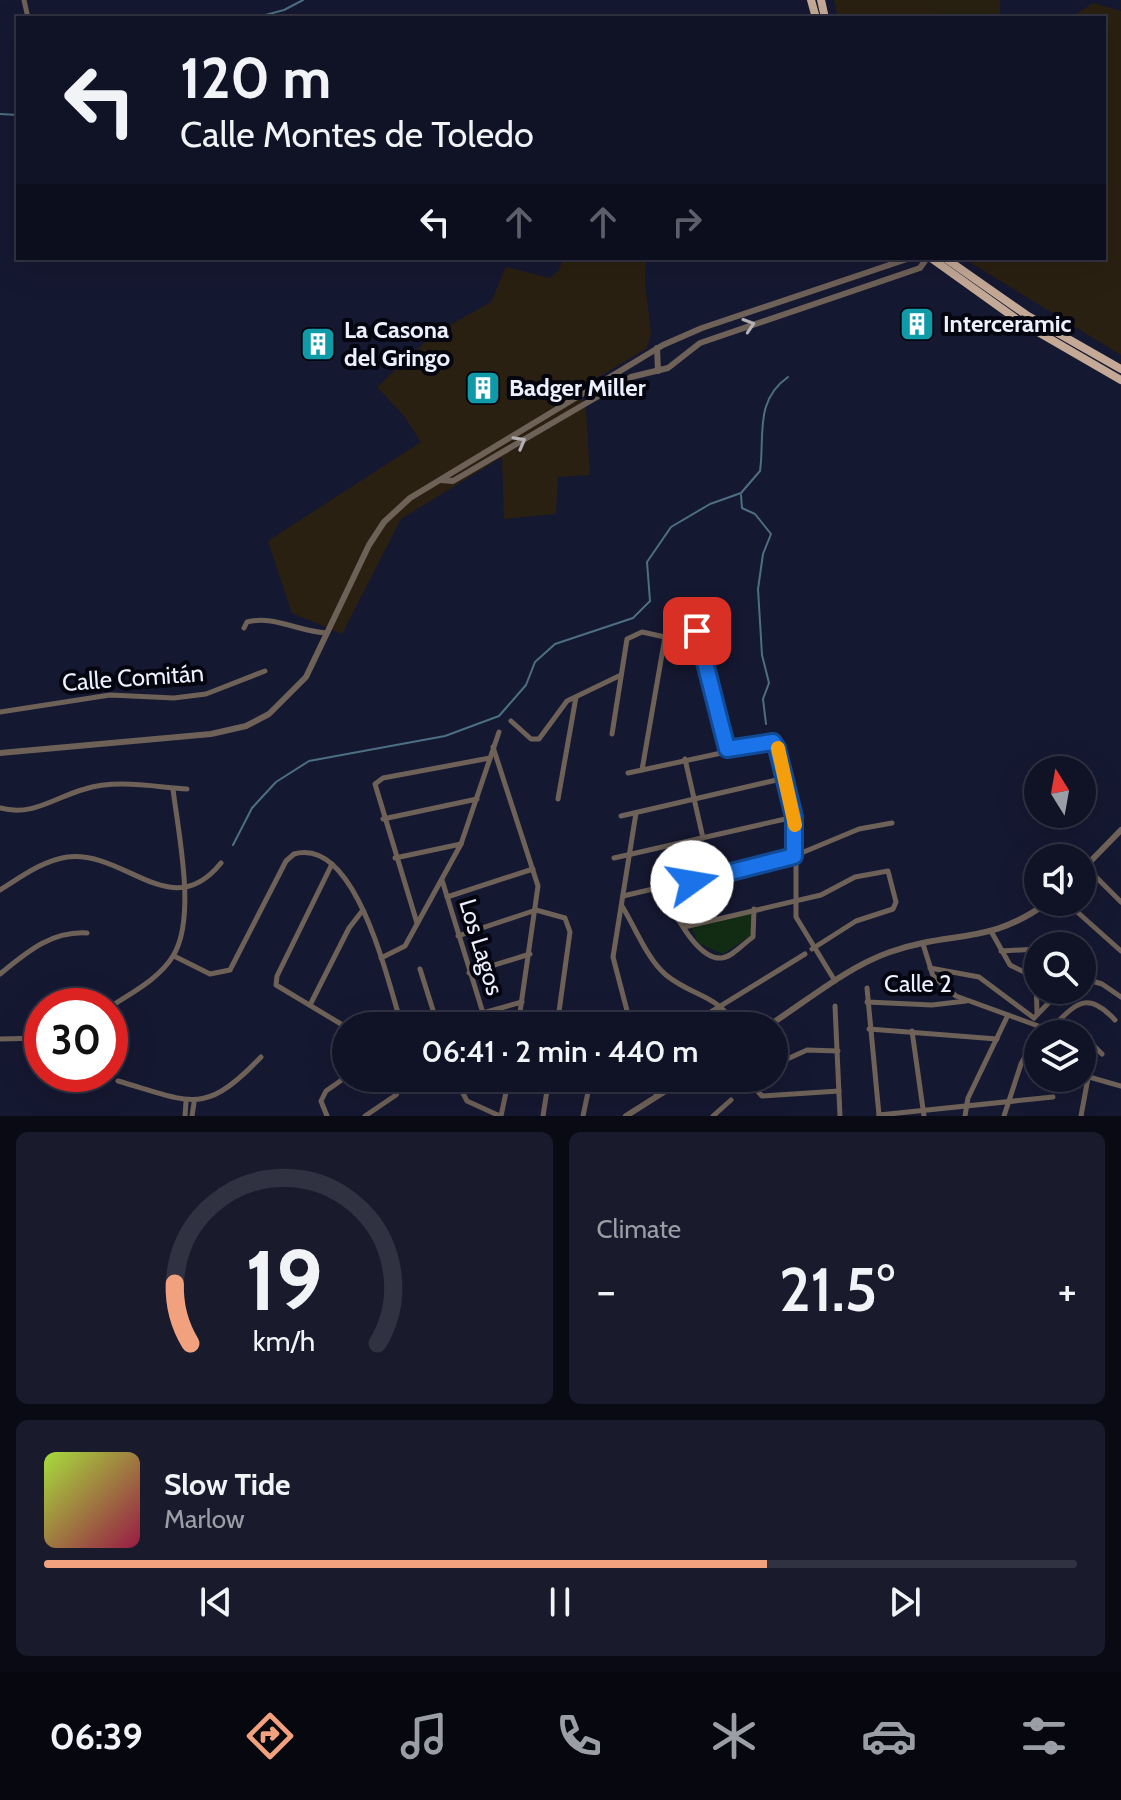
<!DOCTYPE html>
<meta charset="utf-8">
<style>
:root{--surface:#101225;--page:#191b2d;--text:#f1f3f6;--muted:#9c9ea7;--line:#303242;--accent:#f2a17e}
body{margin:0;font-family:Cabin,sans-serif;background:var(--page);color:var(--text);height:100vh;display:flex;flex-direction:column;font-size:30px;white-space:nowrap}
*{box-sizing:border-box;margin:0}
p{font-size:26px;color:var(--muted)}
.icon{flex:none;width:44px;height:44px;fill:none;stroke:currentColor;stroke-width:2;stroke-linecap:round;stroke-linejoin:round}
.map{position:relative;height:1116px;overflow:hidden}
.side{display:flex;flex-direction:column;gap:16px;padding:16px;background:#090a14;flex:1}
.side>*{flex:none}
.top-card{position:absolute;left:16px;top:16px;width:1090px;height:244px;border-radius:0px;box-shadow:0 8px 32px #0002,0 0 0 2px var(--line);background:#101225;color:var(--text);overflow:hidden}
.needle{width:52px;rotate:349deg}
.controls{position:absolute;left:1024px;top:756px;display:grid;gap:16px}
.controls a{display:grid;place-items:center;width:72px;height:72px;border-radius:50%;background:var(--surface);box-shadow:0 8px 32px #0002,0 0 0 2px var(--line);font-size:40px}
.speed{position:absolute;left:24px;top:988px;display:flex;gap:16px;font-size:40px;font-weight:700;text-align:center}
.speed>*{display:grid;place-content:center;width:104px;height:104px;border-radius:50%;background:var(--surface);box-shadow:0 8px 32px #0002,0 0 0 2px var(--line);line-height:1}
.speed .limit{border:12px solid #d22;background:#fff;color:#111}
.pin{position:absolute;display:grid;place-items:center;width:68px;height:68px;color:#fff;margin:-34px;border-radius:16px;box-shadow:0 4px 12px #0006}
.me{position:absolute;width:88px;margin:-44px;rotate:77deg;stroke-linejoin:round;filter:drop-shadow(0 0 6px #0008)}
.turn{display:flex;align-items:center;gap:28px;height:168px;padding:0 32px;font-size:36px}
.turn .icon{width:104px;height:104px;stroke-width:2.5}
.turn b{display:block;font-size:56px;line-height:68px}
.lanes{display:flex;align-items:center;height:76px;padding:0 32px;background:#0003;justify-content:center;gap:40px;direction:ltr}
.lanes .off{opacity:.35}
.big{font-size:60px;font-weight:600;line-height:1.1}
.side .tile{flex:1;display:flex;flex-direction:column;justify-content:center;gap:12px;min-width:0;padding:0 28px;border-radius:12px;background:var(--page)}
.side .dial{align-items:center;gap:0}
.dial svg{height:208px;overflow:visible;fill:none;stroke:var(--line);stroke-width:7;stroke-linecap:round;text-anchor:middle}
.dial text{fill:var(--text);stroke:none}
.song{display:flex;align-items:center;gap:24px}
.cover{width:96px;height:96px;border-radius:12px;background:linear-gradient(135deg,hsl(80 70% 55%),hsl(340 70% 35%))}
.played{height:8px;border-radius:4px;background:linear-gradient(90deg,var(--accent) 70%,var(--line) 70%)}
.keys{display:flex;justify-content:space-around;direction:ltr}
.heat{display:flex;justify-content:space-between;align-items:center;font-size:44px;direction:ltr}
.side .tiles{flex:1;display:grid;gap:16px;grid-template-columns:1fr 1fr}
.tile:last-child{grid-column:span 2}
.trip{position:absolute;left:332px;top:1012px;width:456px;height:80px;border-radius:40px;background:var(--surface);box-shadow:0 8px 32px #0002,0 0 0 2px var(--line);font-weight:600;line-height:80px;text-align:center}
.tabs{display:flex;height:128px;justify-content:space-around;align-items:center;background:#06070f;color:var(--muted)}
.tabs .icon{width:56px;height:56px}
.tabs .on{color:var(--accent)}
.tabs b{font-size:36px;color:var(--text)}
.map>svg:first-child{display:block}
.industrial{fill:#2a2011}
.education{fill:#282111}
.green{fill:#122c14}
.lines{fill:none;stroke-linecap:round;stroke-linejoin:round}
.stream{stroke:#4c6f83;stroke-width:2}
.minor{stroke:#6e6158;stroke-width:5}
.tertiary{stroke:#6e6158;stroke-width:6}
.primary{stroke:#c4a996;stroke-width:8}
.oneway{stroke:#b4b0b3}
.route-casing{stroke:#114b97;stroke-width:20}
.route{stroke:#1a73e8;stroke-width:14}
.slow{stroke:#f59e0b;stroke-width:14}
.labels{text-anchor:middle;stroke-width:8;stroke-linejoin:round;paint-order:stroke}
.poi-label{font-size:24px;font-weight:bold;fill:#edf0fe;stroke:#04050f;text-anchor:start}
.street-label{font-size:24px;fill:#edf0fe;stroke:#04050f}
</style>
<div class="map">
<svg width="1121" height="1116" viewBox="0 0 1121 1116">
<rect width="100%" height="100%" fill="#151831"/>
<g class="industrial">
<polygon points="834,0 934,0 934,18 838,18"/>
<polygon points="1093,3 1121,11 1121,355 963,258 1104,258 1104,18 1070,18"/>
<polygon points="564,258 646,258 645,283 651,333 647,348 579,389 586,411 590,475 558,477 556,514 504,519 502,457 401,519 342,634 292,613 268,541 421,442 404,416 377,387 434,334 491,302 506,267 550,278 558,271"/>
</g>
<rect class="education" x="934" y="0" width="66" height="18"/>
<polygon class="green" points="751,911 752,935 723,954 698,943 691,927"/>
<g class="lines">
<g class="stream">
<polyline points="254,18 284,10 303,0"/>
<polyline points="0,114 18,115"/>
<polyline points="741,495 742,508 755,514 771,534 763,554 758,589 762,655 769,683 763,699 766,724"/>
<path d="M233 845 252 808 276 782 309 761 445 736 499 716 526 685 535 662 555 644 633 618 650 601 647 562 671 527 710 504 741 493 760 471C765 436 754 401 788 377"/>
</g>
<g class="minor">
<polyline points="24,0 28,18"/>
<path d="M244 628 247 622C274 615 299 632 327 633"/>
<polyline points="0,712 110,695 174,698 206,694 265,671"/>
<polyline points="511,721 531,739 539,739 567,701 621,675"/>
<polyline points="612,734 627,639 642,632 665,637 697,631 727,749"/>
<polyline points="493,747 538,886 518,1026"/>
<polyline points="685,759 703,838"/>
<polyline points="642,770 665,637"/>
<polyline points="628,773 773,742 777,748 796,829 796,917 835,981"/>
<polyline points="558,799 576,697"/>
<path d="M0 808C33 817 55 797 85 789 116 779 155 787 187 789"/>
<polyline points="621,816 785,778"/>
<polyline points="383,819 477,799"/>
<polyline points="395,858 461,844"/>
<polyline points="614,858 794,817"/>
<polyline points="332,864 277,976 276,985 346,1027"/>
<polyline points="1086,867 1121,902"/>
<polyline points="442,880 487,1026"/>
<path d="M661 889C672 907 696 961 722 958 732 957 744 943 753 937L754 909"/>
<path d="M0 890C21 877 42 861 67 857 126 850 171 925 221 863"/>
<polyline points="623,896 794,856 859,829 892,823"/>
<polyline points="447,897 533,869"/>
<polyline points="1066,902 1121,951"/>
<path d="M622 906C635 927 647 959 666 975 693 997 716 993 736 1026"/>
<polyline points="417,923 375,784 383,778 490,758"/>
<polyline points="684,927 821,895 855,877 888,871 896,902 893,909 856,921 812,949"/>
<polyline points="992,933 1010,965 1038,979"/>
<polyline points="458,936 536,910 565,918 570,932 557,1026"/>
<polyline points="923,944 933,976 956,996 1041,1027 1076,1028 1102,1054"/>
<polyline points="1001,951 1038,949"/>
<path d="M174 956 210 974 230 970 286 861 294 854C357 836 388 984 402 1026"/>
<polyline points="381,958 405,946 461,844 499,732"/>
<polyline points="930,968 979,977 1034,1018"/>
<polyline points="420,969 438,1026"/>
<polyline points="469,973 530,954"/>
<path d="M0 974C27 952 51 931 87 933"/>
<polyline points="1082,978 1102,984 1121,997"/>
<polyline points="1036,979 1037,1013"/>
<polyline points="867,988 879,1115"/>
<polyline points="867,1002 932,1005 966,1001"/>
<polyline points="311,1003 349,928 363,910"/>
<polyline points="835,1006 840,1116"/>
<path d="M110 1007C131 993 159 979 173 956 197 918 178 832 173 789"/>
<polyline points="483,1013 522,1002"/>
<polyline points="1034,1018 1061,990"/>
<path d="M1056 1024C1078 999 1091 994 1115 1020"/>
<polyline points="1062,1025 1063,1034"/>
<polyline points="631,1026 613,957 636,813"/>
<polyline points="688,1026 805,954"/>
<polyline points="869,1029 997,1039"/>
<polyline points="912,1031 924,1116"/>
<polyline points="0,1039 42,1038"/>
<polyline points="774,1065 807,1050 838,1051"/>
<polyline points="1082,1075 1121,1086"/>
<polyline points="455,1078 467,1101 500,1116"/>
<polyline points="649,1078 657,1096"/>
<polyline points="754,1078 753,1086 762,1096 839,1091"/>
<path d="M118 1081C193 1103 204 1116 261 1057"/>
<polyline points="879,1115 1053,1097"/>
<polyline points="185,1116 186,1102"/>
<polyline points="192,1116 194,1103"/>
<polyline points="327,1116 321,1101 326,1091 346,1077"/>
<polyline points="365,1116 396,1095 407,1078"/>
<polyline points="501,1116 509,1078"/>
<polyline points="543,1116 549,1078"/>
<polyline points="583,1116 591,1078"/>
<polyline points="713,1116 731,1100"/>
<polyline points="965,1116 968,1098 1008,1015"/>
<polyline points="1004,1116 1021,1064 1041,1027"/>
<polyline points="1081,1116 1088,1078"/>
</g>
<g class="tertiary">
<polyline points="657,348 658,371"/>
<polyline points="441,480 453,481 631,377 668,368 700,343 920,268 927,258"/>
<polyline points="0,753 211,734 246,726 269,714 306,677 369,545 384,522 410,498 663,345 702,328 910,258"/>
<polyline points="1082,870 1121,830"/>
<path d="M768 1026C807 1001 847 967 890 952 952 930 989 946 1048 902"/>
<polyline points="626,1116 686,1078"/>
</g>
<g class="primary">
<polyline points="811,0 816,18"/>
<polyline points="821,0 825,18"/>
<polyline points="931,258 1019,321 1121,380"/>
<polyline points="945,258 1028,316 1121,369"/>
</g>
</g>
<defs><path id="oneway-chevron" d="M-2-3.5L2.5 0L-2 3.5" fill="none" stroke-width="1.6" stroke-linecap="round" stroke-linejoin="round" transform="scale(2)"/></defs>
<g class="oneway">
<use href="#oneway-chevron" transform="translate(749 325) rotate(-18)"/>
<use href="#oneway-chevron" transform="translate(520 442) rotate(-29)"/>
</g>
<g class="lines">
<g class="route-casing">
<polyline id="route" points="692,882 794,856 794,817 777,748 773,742 727,749 697,631"/>
</g>
<use href="#route" class="route"/>
<polyline class="slow" points="778,748 795,825"/>
</g>
<defs>
<g id="building-square" transform="scale(1.8)"><rect x="-9" y="-9" width="18" height="18" rx="4" fill="#0f9aa8" stroke="#04050f"/><path d="M-4-6H4V6H1V3H-1V6H-4ZM-2.5-4.3h1.7v1.8h-1.7ZM.8-4.3h1.7v1.8H.8ZM-2.5-1h1.7V.8h-1.7ZM.8-1h1.7V.8H.8Z" fill="#fff"/></g>
</defs>
<g fill-rule="evenodd">
<use href="#building-square" x="917" y="324"/>
<use href="#building-square" x="318" y="344"/>
<use href="#building-square" x="483" y="388"/>
</g>
<g class="labels">
<g class="poi-label">
<text x="943" y="332">Interceramic</text>
<text x="344" y="338">La Casona<tspan x="344" dy="28">del Gringo</tspan></text>
<text x="509" y="396">Badger Miller</text>
</g>
<g class="street-label">
<text transform="translate(133 678) rotate(-4)" y="8">Calle Comitán</text>
<text transform="translate(481 947) rotate(73)" y="8">Los Lagos</text>
<text x="918" y="992">Calle 2</text>
</g>
</g>
</svg>
<div class="controls">
<a><svg class="needle" viewBox="-14 -14 28 28"><path d="M0-13l5 13h-10z" fill="#e53935"/><path d="M0 13l5-13h-10z" fill="#9c9ea7"/></svg></a>
<a><svg class="icon" aria-label="sound" viewBox="0 0 24 24"><path d="M4 9h4l5-4v14l-5-4H4zM17 9q2 3 0 6"/></svg></a>
<a><svg class="icon" aria-label="search" viewBox="0 0 24 24"><circle cx="10" cy="10" r="6"/><path d="M15 15l6 6"/></svg></a>
<a><svg class="icon" aria-label="layers" viewBox="0 0 24 24"><path d="M12 4l9 5-9 5-9-5zM3 14l9 5 9-5"/></svg></a>
</div>
<div class="speed"><div class="limit">30</div></div>
<div class="pin" style="left:697px;top:631px;background:#d93025"><svg class="icon" aria-label="arrive" viewBox="0 0 24 24"><path d="M6 21V4h12l-3 4 3 4H6"/></svg></div>
<svg class="me" style="left:692px;top:882px" viewBox="-20 -20 40 40"><circle r="19" fill="#fff"/><path d="M0-13L10 11 0 6-10 11z" fill="#1a73e8"/></svg>
<div class="trip">06:41 · 2 min · 440 m</div>
<div class="top-card">
<div class="turn"><svg class="icon" aria-label="left" viewBox="0 0 24 24"><path d="M17 20v-9H6M10 6l-5 5 5 5"/></svg><div><b>120 m</b>Calle Montes de Toledo</div></div>
<div class="lanes"><svg class="icon" aria-label="left" viewBox="0 0 24 24"><path d="M17 20v-9H6M10 6l-5 5 5 5"/></svg><svg class="icon off" aria-label="ahead" viewBox="0 0 24 24"><path d="M12 20V5M6 11l6-6 6 6"/></svg><svg class="icon off" aria-label="ahead" viewBox="0 0 24 24"><path d="M12 20V5M6 11l6-6 6 6"/></svg><svg class="icon off" aria-label="right" viewBox="0 0 24 24"><path d="M7 20v-9h11M14 6l5 5-5 5"/></svg></div>
</div>
</div>
<section class="side">
<div class="tiles">
<div class="tile dial"><svg viewBox="0 0 100 80">
<path d="M14 69A42 42 0 1 1 86 69"/>
<path d="M14 69A42 42 0 0 1 8 46" stroke="#f2a17e"/>
<text x="50" y="56" font-size="32" font-weight="700">19</text>
<text x="50" y="72" font-size="11">km/h</text>
</svg></div>
<div class="tile"><p>Climate</p>
<div class="heat"><a>−</a><b class="big">21.5°</b><a>+</a></div>
</div>
<div class="tile">
<div class="song"><i class="cover"></i><div><b>Slow Tide</b><p>Marlow</p></div></div>
<div class="played"></div>
<div class="keys"><svg class="icon" aria-label="previous" viewBox="0 0 24 24"><path d="M18 5L8 12l10 7zM5 5v14"/></svg><svg class="icon" aria-label="pause" viewBox="0 0 24 24"><path d="M8 5v14M16 5v14"/></svg><svg class="icon" aria-label="next" viewBox="0 0 24 24"><path d="M6 5l10 7-10 7zM19 5v14"/></svg></div>
</div>
</div>
</section>
<nav class="tabs">
<b>06:39</b>
<svg class="icon on" aria-label="directions" viewBox="0 0 24 24"><path d="M12 3l9 9-9 9-9-9zM9 14v-3h6M13 9l2 2-2 2"/></svg>
<svg class="icon" aria-label="music" viewBox="0 0 24 24"><path d="M9 18V5l10-2v13"/><circle cx="6" cy="18" r="3"/><circle cx="16" cy="16" r="3"/></svg>
<svg class="icon" aria-label="phone" viewBox="0 0 24 24"><path d="M5 4h4l2 5-3 2q2 4 5 5l2-3 5 2v4C11 20 4 13 5 4z"/></svg>
<svg class="icon" aria-label="climate" viewBox="0 0 24 24"><path d="M12 3v18M4 7l16 10M4 17L20 7"/></svg>
<svg class="icon" aria-label="car" viewBox="0 0 24 24"><path d="M5 17H2v-5l4-1 3-4h7l3 4 3 1v5h-3M9 17h6M6 11h13"/><circle cx="7" cy="17" r="2"/><circle cx="17" cy="17" r="2"/></svg>
<svg class="icon" aria-label="filters" viewBox="0 0 24 24"><path d="M4 7h16M4 17h16"/><circle cx="9" cy="7" r="2"/><circle cx="15" cy="17" r="2"/></svg>
</nav>
